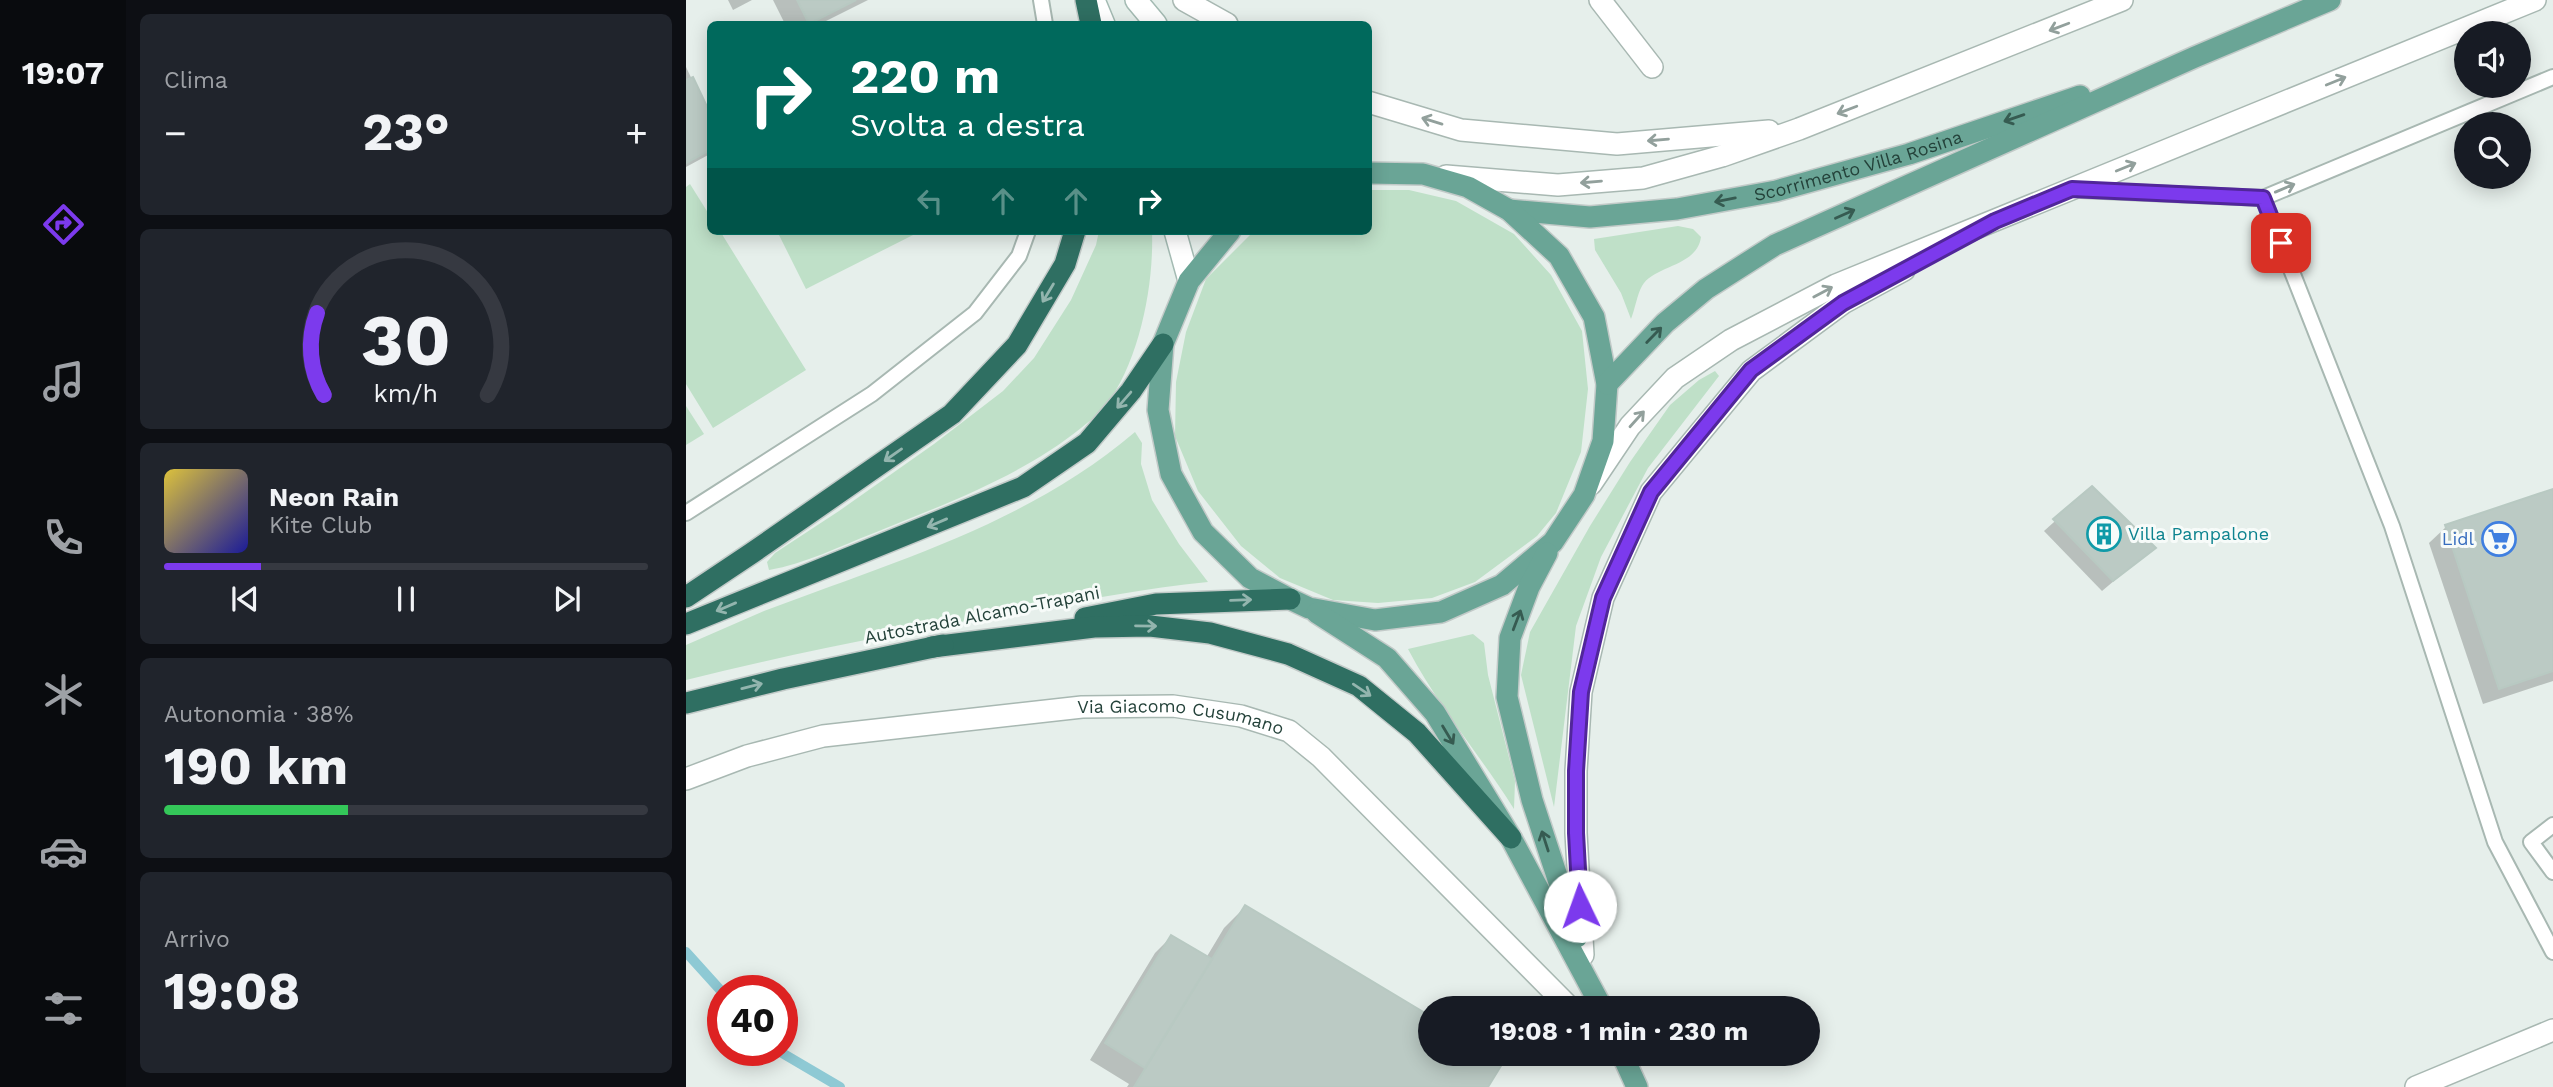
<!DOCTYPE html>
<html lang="it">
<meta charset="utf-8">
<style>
:root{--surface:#171b24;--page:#20242c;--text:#f1f3f6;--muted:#9ea1a6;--line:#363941;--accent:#7c3aed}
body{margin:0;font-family:"Work Sans",sans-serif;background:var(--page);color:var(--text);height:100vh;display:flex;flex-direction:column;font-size:26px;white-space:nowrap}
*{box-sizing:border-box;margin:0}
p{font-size:23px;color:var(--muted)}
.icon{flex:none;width:38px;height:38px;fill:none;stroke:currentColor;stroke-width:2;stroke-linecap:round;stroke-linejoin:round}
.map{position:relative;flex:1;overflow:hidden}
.drawer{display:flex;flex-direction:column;gap:14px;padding:14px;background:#0d0f14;width:560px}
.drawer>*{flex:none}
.hud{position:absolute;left:21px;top:21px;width:665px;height:214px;border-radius:10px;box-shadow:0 4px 18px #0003;background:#00695c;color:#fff;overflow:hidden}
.tools{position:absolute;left:1768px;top:21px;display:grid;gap:14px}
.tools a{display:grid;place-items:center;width:77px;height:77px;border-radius:50%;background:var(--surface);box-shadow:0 4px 18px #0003;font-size:35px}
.speed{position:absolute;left:21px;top:975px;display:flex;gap:14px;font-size:35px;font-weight:700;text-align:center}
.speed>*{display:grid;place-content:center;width:91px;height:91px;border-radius:50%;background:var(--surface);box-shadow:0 4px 18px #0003;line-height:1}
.speed .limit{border:10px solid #d22;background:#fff;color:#111}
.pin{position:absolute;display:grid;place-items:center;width:60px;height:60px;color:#fff;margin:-30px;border-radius:14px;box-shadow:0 4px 10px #0006}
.me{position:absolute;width:77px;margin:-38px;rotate:357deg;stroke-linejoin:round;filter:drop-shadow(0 0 5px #0008)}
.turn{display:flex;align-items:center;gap:24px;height:147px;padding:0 28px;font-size:32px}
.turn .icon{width:91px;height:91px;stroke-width:2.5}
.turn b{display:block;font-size:49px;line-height:60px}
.lanes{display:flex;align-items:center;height:66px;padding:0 28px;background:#0003;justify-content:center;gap:35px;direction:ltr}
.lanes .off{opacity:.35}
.big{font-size:52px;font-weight:700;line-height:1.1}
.drawer .tile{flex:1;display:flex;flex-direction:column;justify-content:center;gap:10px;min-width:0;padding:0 24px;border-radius:10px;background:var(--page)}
.drawer .dial{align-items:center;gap:0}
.dial svg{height:182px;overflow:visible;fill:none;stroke:var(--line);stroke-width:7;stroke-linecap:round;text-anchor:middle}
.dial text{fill:var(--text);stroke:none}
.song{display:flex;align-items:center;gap:21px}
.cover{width:84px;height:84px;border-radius:10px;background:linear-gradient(135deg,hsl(50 70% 55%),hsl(240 70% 35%))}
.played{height:7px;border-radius:4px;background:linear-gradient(90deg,var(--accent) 20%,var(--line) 20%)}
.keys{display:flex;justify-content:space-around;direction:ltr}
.heat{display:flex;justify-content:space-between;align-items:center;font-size:38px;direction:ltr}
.charge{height:10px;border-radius:5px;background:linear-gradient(90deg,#34c759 38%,var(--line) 0)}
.trip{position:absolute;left:732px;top:996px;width:402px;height:70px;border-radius:35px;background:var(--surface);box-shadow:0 4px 18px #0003;font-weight:700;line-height:70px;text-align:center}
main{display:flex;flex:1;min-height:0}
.tab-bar{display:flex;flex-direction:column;width:126px;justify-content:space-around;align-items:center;background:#090b0e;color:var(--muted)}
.tab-bar .icon{width:49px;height:49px}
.tab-bar .on{color:var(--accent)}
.tab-bar b{font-size:32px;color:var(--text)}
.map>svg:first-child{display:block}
.green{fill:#bfe0c8}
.shadow{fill:#0003}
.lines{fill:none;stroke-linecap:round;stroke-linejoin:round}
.stream{stroke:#8ec9d4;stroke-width:10}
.building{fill:#bbcac4;stroke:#b8c9c2;stroke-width:2}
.service-casing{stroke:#a8b8b2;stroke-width:18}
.minor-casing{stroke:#a8b8b2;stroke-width:24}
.tertiary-casing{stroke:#a8b8b2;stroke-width:24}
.secondary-casing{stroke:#a4bbb3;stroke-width:24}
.primary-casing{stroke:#c2cac8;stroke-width:24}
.motorway-casing{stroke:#c2cac8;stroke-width:24}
.service{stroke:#fff;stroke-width:14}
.minor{stroke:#fff;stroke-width:21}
.tertiary{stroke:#fff;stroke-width:21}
.secondary{stroke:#fff;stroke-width:21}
.primary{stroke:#6aa596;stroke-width:21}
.motorway{stroke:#2f6f62;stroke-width:21}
.oneway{stroke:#92a09c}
.oneway2{stroke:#365b51}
.oneway3{stroke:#93b5ae}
.route-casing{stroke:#51269a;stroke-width:18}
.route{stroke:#7c3aed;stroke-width:12}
.labels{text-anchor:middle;stroke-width:6;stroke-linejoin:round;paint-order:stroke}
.street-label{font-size:18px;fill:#24423a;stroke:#f7fbf9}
.culture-label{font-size:18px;fill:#0d838f;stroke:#f7fbf9;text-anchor:start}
.shop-label{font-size:18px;fill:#366cbe;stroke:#f7fbf9;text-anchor:end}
</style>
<main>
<nav class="tab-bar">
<b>19:07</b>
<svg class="icon on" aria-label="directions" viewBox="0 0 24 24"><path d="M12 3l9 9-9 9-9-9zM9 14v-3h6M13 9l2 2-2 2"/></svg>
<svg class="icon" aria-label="music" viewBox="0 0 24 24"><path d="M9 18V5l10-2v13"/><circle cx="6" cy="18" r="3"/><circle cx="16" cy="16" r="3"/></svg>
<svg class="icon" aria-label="phone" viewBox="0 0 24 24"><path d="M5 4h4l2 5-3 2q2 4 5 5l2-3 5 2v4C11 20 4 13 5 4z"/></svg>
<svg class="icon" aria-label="climate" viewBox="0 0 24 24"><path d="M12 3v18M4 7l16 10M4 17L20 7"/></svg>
<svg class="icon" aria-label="car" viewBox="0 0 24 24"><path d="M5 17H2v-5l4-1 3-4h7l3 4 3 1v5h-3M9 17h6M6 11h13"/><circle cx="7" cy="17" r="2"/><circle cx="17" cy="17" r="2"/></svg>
<svg class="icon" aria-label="filters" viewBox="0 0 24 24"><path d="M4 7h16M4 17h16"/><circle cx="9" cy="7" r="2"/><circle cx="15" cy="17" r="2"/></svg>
</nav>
<section class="drawer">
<div class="tile"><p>Clima</p>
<div class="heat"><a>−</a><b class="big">23°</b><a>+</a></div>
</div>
<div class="tile dial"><svg viewBox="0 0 100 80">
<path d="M14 69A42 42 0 1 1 86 69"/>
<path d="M14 69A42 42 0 0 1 11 33" stroke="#7c3aed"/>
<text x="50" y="56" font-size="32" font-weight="700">30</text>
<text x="50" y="72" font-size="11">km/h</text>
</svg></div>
<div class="tile">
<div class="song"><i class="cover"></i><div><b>Neon Rain</b><p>Kite Club</p></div></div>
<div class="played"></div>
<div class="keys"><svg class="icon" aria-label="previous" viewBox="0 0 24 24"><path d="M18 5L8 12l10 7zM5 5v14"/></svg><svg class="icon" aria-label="pause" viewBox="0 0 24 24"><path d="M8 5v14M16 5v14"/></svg><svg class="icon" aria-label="next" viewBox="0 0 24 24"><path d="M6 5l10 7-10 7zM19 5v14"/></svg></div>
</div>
<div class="tile"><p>Autonomia · 38%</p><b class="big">190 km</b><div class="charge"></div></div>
<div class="tile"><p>Arrivo</p><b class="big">19:08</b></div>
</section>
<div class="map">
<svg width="1867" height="1087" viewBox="0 0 1867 1087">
<rect width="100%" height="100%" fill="#e6efeb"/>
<g class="green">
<polygon points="4,184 24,216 24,231 34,231 120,370 27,428 0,384 0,187"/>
<polygon points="683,190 723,190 770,201 828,234 865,275 896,331 902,389 895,452 870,513 851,536 789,582 746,598 692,603 647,600 594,578 555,546 512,491 489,436 490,382 500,332 520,279 568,231 682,231"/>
<path d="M992 226 1007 229 1015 237C1011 267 968 265 956 286 951 295 949 309 945 319L935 293 909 250 908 239Z"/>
<polygon points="91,231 235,231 120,289"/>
<path d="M413 231H466C468 287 453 362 419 407 413 415 402 422 395 428 334 477 259 504 188 533 154 546 119 564 83 570L81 562 89 553 153 511 248 444 317 391 348 358 385 300 410 245Z"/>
<polygon points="1029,371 1033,376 962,468 915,557 890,626 868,807 835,675 844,632 904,526 944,462 984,405 1013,380"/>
<polygon points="0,406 18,434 0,445"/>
<path d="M449 432 456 443 455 464 466 500 493 544 522 582C460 588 399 600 338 611 225 630 112 652 0 680V645C26 634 52 622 78 611 209 561 341 524 449 432Z"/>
<path d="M787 634 798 643 802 675 829 781 828 809C794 755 752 706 722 649Z"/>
</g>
<g class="shadow">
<polygon points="42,0 66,0 47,10"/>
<polygon points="87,0 182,0 134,24 99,24"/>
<polygon points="0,67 24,117 24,154 0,167"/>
<polygon points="1406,488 1467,548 1416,591 1358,531"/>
<polygon points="1867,491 1867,681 1797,704 1743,543 1760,527"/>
<polygon points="559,907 744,1054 802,1054 815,1062 800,1087 441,1087 443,1084 404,1060 469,953 485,937 520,958 538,928"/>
</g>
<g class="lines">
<g class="stream">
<polyline points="0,952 37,993"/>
<polyline points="91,1050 154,1087"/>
</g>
</g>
<g class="building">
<polygon points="111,0 170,0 123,24"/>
<polygon points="7,77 24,113 24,150 0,163 0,80"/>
<polygon points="1406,486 1470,548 1427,581 1367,519"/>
<polygon points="1867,489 1867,671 1813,689 1759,525"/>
<polygon points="559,905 744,1016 744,1054 805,1054 818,1061 802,1087 448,1087"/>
<polygon points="485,935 526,959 459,1068 419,1043"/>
</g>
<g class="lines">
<g class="service-casing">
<g id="service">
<polyline points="355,0 359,24"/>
<polyline points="1395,190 1577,198 1867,77"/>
<polyline points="1577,198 1706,526 1809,842 1867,952"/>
<polyline points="0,513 186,394 289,313 333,256 342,231"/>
<polyline points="1867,825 1845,842 1867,872"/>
</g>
</g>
<g class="minor-casing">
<g id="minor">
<polyline points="914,0 966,67"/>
<path id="s1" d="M0 779 61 756 137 736 396 707 487 706 555 716 603 731 635 757 884 1008"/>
<polyline points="1730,1087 1867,1030"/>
</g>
</g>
<g class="tertiary-casing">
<g id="tertiary">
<polyline points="498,0 541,24"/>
<polyline points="682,102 775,130 931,144 1083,131"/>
<polyline points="760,176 872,185 957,178 1036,156 1113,129 1436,0"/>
<polyline points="905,484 944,426 989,378 1045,340 1150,285 1849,0"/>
<polyline points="897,955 890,833 890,771 895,692 917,598 965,492 1065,371 1157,303 1218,270"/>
</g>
</g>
<g class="secondary-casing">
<g id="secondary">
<polyline points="408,0 418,24"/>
<polyline points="450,0 470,24"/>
<polyline points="489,231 503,281"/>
</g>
</g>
<g class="primary-casing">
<g id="primary">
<path id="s2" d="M823 210 904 217 991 209 1090 191 1223 154 1394 96"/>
<polyline points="544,231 503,281 477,344 472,410 485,474 517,532 564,578 604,599 623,608 689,620 755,612 816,585 867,542 898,495 917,441 921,384 908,317 873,256 823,210 782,187 737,174 682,173"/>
<polyline points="921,384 979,323 1020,289 1089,245 1509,57 1644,0"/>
<polyline points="861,553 843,587 824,638 821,697 846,800 891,937"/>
<polyline points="631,613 701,658 749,713 825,838 916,1008"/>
<polyline points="936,1054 951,1087"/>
</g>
</g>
<g class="motorway-casing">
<g id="motorway">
<polyline points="400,0 405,24"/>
<polyline points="0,597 66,553 266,414 331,345 379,264 389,231"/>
<polyline points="399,618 470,604 604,599"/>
<polyline points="0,624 337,487 401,443 445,391 477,344"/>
<polyline points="246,647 408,627 464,626 524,633 602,654 673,686 731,733 825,838"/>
<polyline points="0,703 97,679 257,645"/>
</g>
</g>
<use href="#service" class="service"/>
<use href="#minor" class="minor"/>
<use href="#tertiary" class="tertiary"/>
<use href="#secondary" class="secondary"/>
<use href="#primary" class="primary"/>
<use href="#motorway" class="motorway"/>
</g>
<defs><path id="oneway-shaft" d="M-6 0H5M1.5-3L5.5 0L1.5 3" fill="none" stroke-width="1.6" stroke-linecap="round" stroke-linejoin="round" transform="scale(1.75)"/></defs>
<g class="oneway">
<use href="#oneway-shaft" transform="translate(1373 27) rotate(159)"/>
<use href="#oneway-shaft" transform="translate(1650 81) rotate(-22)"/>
<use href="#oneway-shaft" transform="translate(1161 110) rotate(159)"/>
<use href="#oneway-shaft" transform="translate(746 121) rotate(-163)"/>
<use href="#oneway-shaft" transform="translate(972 140) rotate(175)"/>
<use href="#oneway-shaft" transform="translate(1440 167) rotate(-22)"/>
<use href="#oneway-shaft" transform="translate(905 182) rotate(175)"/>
<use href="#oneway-shaft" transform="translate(1599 188) rotate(-23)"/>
<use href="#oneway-shaft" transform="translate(1137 292) rotate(-28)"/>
<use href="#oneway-shaft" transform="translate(951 419) rotate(-48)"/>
</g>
<g class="oneway2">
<use href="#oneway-shaft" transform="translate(1328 118) rotate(161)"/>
<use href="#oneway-shaft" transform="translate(1039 200) rotate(169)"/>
<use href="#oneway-shaft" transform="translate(1159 214) rotate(-24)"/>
<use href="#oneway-shaft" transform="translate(968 335) rotate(-46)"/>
<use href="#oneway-shaft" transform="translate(831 620) rotate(-69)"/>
<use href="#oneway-shaft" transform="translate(762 735) rotate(59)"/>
<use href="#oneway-shaft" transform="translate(859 841) rotate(-108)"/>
</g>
<g class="oneway3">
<use href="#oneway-shaft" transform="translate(362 293) rotate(121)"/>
<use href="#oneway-shaft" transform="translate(438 400) rotate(131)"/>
<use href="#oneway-shaft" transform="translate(207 455) rotate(145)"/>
<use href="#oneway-shaft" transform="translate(251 523) rotate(157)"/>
<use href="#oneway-shaft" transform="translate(555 600) rotate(-2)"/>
<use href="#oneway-shaft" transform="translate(40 607) rotate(157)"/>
<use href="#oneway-shaft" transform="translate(460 626) rotate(1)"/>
<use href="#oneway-shaft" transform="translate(66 686) rotate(-14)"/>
<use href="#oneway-shaft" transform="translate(676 690) rotate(34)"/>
</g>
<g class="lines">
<g class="route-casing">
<polyline id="route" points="894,906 890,833 890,771 895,692 917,598 965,492 1065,370 1157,303 1309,221 1386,189 1577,198 1595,243"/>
</g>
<use href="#route" class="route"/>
</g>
<defs>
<g id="building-ring" transform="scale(1.75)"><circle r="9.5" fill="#f7fbf9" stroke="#0f9aa8" stroke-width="1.5"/><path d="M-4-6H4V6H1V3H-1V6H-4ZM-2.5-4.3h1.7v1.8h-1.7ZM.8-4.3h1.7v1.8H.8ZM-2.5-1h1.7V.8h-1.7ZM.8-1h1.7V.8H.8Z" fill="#0f9aa8"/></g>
<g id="supermarket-ring" transform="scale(1.75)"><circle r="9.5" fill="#f7fbf9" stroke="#3f7fe0" stroke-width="1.5"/><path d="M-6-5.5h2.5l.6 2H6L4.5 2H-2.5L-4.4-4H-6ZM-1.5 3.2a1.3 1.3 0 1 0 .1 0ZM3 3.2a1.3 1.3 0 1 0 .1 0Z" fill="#3f7fe0"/></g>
</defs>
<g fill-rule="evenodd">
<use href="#building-ring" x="1418" y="534"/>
<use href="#supermarket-ring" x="1813" y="539"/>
</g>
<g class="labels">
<g class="street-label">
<text dy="6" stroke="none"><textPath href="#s2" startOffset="355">Scorrimento Villa Rosina</textPath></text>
<text transform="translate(296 615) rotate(-11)" y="6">Autostrada Alcamo-Trapani</text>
<text dy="6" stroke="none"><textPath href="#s1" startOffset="504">Via Giacomo Cusumano</textPath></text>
</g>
<g class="culture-label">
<text x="1442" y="540">Villa Pampalone</text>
</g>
<g class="shop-label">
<text x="1788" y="545">Lidl</text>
</g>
</g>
</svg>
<div class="tools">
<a><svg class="icon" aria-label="sound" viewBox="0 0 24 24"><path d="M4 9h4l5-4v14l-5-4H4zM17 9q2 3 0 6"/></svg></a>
<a><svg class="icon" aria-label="search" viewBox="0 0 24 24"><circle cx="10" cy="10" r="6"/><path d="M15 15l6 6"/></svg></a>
</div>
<div class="speed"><div class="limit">40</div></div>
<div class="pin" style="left:1595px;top:243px;background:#d93025"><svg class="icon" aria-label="arrive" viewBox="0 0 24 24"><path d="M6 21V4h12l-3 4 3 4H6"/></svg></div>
<svg class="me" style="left:894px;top:906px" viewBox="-20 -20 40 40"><circle r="19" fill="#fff"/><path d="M0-13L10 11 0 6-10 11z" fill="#7c3aed"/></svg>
<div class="trip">19:08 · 1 min · 230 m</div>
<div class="hud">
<div class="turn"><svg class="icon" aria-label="right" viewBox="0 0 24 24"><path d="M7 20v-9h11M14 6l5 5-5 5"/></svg><div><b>220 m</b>Svolta a destra</div></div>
<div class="lanes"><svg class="icon off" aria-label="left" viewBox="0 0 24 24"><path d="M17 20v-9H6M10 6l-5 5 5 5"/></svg><svg class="icon off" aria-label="ahead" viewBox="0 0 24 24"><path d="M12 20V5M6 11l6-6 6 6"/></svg><svg class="icon off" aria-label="ahead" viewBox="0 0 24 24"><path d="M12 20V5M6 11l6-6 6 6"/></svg><svg class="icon" aria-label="right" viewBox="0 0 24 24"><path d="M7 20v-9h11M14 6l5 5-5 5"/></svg></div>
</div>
</div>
</main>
